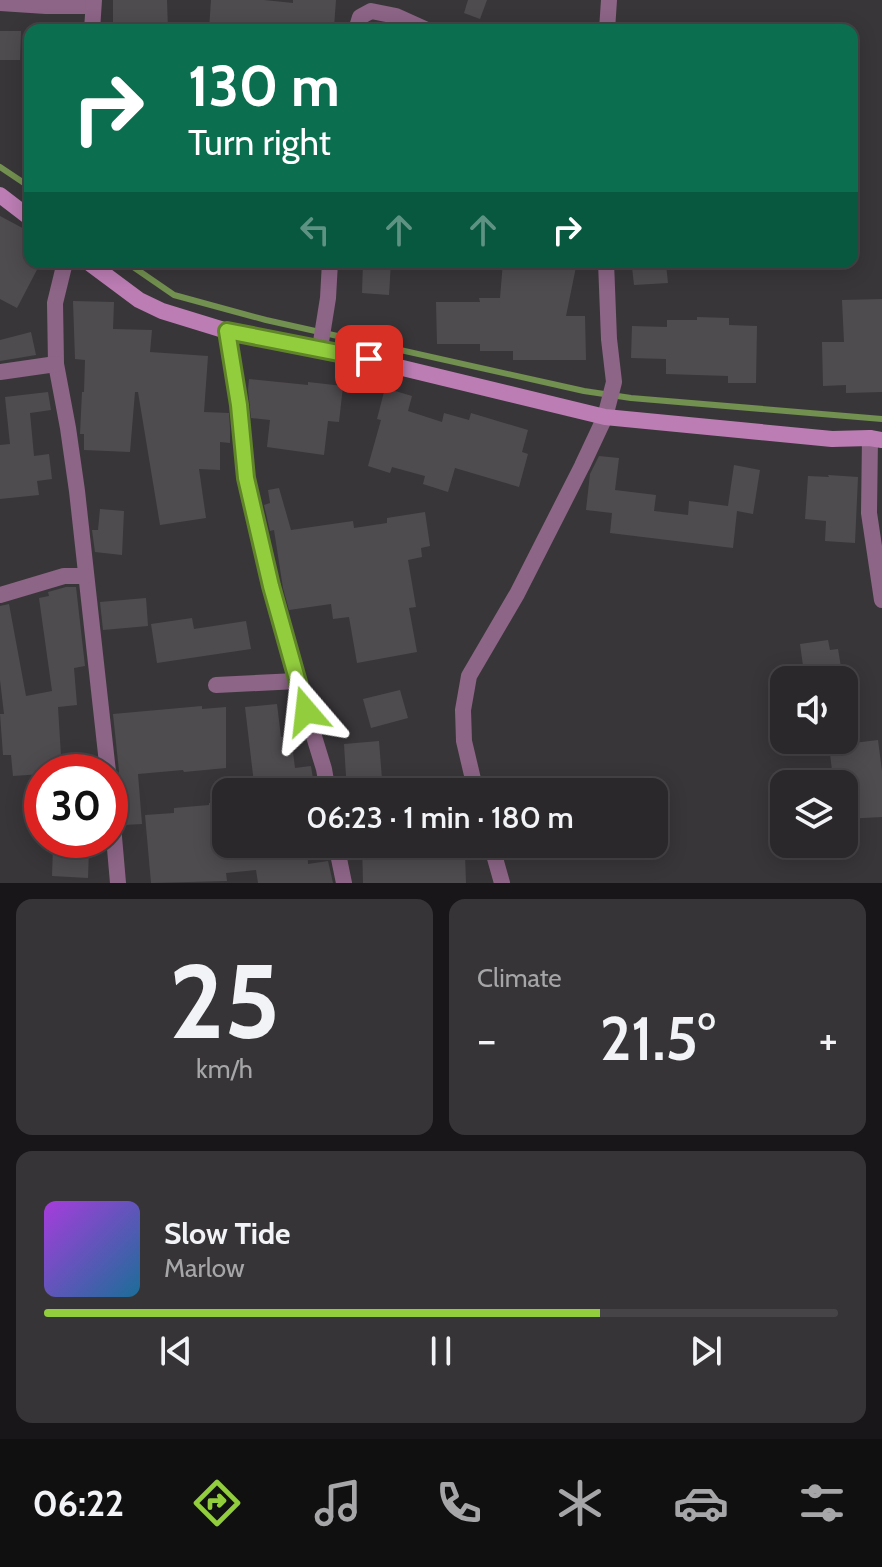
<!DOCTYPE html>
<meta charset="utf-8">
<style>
:root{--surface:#2b282b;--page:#373437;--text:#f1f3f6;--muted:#a6a6a9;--line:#474447;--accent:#92cd3e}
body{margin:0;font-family:Cabin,sans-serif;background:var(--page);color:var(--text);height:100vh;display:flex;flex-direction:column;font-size:30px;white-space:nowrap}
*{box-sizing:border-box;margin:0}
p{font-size:26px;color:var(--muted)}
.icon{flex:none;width:44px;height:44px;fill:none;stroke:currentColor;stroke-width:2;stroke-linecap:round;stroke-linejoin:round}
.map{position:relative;height:883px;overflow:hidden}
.drawer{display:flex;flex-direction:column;gap:16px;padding:16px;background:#181618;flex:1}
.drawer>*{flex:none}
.top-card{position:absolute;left:24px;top:24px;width:834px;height:244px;border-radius:16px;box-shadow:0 4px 20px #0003,0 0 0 2px var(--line);background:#0b6e4f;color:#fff;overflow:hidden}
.fabs{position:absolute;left:770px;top:666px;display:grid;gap:16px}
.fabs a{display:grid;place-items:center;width:88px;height:88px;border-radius:16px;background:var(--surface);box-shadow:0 4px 20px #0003,0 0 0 2px var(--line);font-size:40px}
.speed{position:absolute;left:24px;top:754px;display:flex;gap:16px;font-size:40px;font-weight:700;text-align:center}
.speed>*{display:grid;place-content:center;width:104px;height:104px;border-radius:50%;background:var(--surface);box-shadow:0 4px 20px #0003,0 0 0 2px var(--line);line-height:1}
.speed .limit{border:12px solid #d22;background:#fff;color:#111}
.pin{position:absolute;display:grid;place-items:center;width:68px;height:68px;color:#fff;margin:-34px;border-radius:16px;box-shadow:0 4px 12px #0006}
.me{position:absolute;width:88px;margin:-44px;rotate:343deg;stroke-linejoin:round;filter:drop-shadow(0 0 6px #0008)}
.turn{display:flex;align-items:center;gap:28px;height:168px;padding:0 32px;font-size:36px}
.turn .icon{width:104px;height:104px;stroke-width:2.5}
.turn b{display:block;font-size:56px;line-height:68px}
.lanes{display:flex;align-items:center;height:76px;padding:0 32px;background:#0003;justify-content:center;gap:40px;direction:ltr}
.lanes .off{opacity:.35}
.big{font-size:60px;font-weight:600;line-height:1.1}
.drawer .card{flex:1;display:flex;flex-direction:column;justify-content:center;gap:12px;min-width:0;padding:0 28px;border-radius:16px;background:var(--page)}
.drawer .dial{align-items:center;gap:0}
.dial b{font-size:104px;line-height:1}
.song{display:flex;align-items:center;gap:24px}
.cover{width:96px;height:96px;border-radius:12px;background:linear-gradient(135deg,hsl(280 70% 55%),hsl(200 70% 35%))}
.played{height:8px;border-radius:4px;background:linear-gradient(90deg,var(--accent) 70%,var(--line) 70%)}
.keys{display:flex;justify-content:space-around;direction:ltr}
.heat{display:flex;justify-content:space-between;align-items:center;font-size:44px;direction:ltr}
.drawer .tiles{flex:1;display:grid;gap:16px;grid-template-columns:1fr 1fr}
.card:last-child{grid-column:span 2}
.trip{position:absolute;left:212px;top:778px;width:456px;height:80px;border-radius:16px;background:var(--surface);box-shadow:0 4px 20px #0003,0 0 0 2px var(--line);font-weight:600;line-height:80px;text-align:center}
.menu{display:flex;height:128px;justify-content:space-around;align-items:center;background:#111011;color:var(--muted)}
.menu .icon{width:56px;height:56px}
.menu .on{color:var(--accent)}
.menu b{font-size:36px;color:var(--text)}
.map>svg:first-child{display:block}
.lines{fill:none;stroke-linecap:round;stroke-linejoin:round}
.stream{stroke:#72904f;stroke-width:6}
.building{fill:#4f4c4f}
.street{stroke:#8d6587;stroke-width:16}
.secondary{stroke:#bc7db4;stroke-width:16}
.route-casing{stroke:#5f8528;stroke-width:20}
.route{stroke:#92cd3e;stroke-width:14}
</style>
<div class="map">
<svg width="882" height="883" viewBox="0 0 882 883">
<rect width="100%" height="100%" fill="#393639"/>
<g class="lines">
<g class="stream">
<polyline points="0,167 30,187"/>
<polyline points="126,262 174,295 266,320 584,391 631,398 882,419"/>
</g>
</g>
<g class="building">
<polygon points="113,0 167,0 168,30 113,30"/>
<polygon points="211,0 264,0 293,3 293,0 336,0 334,27 280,22 279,30 209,30"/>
<polygon points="468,0 487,0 480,19 464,13"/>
<polygon points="0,31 21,31 20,60 0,60"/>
<polygon points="0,216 30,232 30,262 41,262 17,308 0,299"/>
<polygon points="363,262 391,262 389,295 362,293"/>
<polygon points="503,262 577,262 566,316 585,316 586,360 513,360 513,351 480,351 480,344 437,344 436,302 480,302 479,298 500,298"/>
<polygon points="666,264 668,283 634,285 632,267"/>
<polygon points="882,299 882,392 846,393 846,385 823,386 822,342 844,342 842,300"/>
<polygon points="73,301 114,302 113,329 152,330 150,352 208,356 204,412 229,413 230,428 230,443 220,442 220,470 199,469 206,518 160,525 138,392 135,392 130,452 84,450 84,434 80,434 82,392 84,392 85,360 75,359"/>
<polygon points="697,317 729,318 729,325 757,326 756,383 728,383 728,376 666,374 666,359 631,358 632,326 667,327 667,320 697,320"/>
<polygon points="31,332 36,355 0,361 0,340"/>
<polygon points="249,379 308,385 308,382 343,386 339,422 328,421 324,455 267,447 270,420 251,418 248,390"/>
<polygon points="385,388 412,396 408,411 442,422 444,413 469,420 471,413 528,430 522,452 528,454 519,487 455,468 448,492 423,484 425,476 392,467 390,473 368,466 381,420 377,419"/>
<polygon points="48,392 51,410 30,413 34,456 49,454 52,479 37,481 39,495 0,499 0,445 10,444 5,397"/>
<polygon points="599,456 619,458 615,490 656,495 654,511 688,515 689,501 728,506 734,465 760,470 753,514 737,511 733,548 610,533 612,513 586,510 590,474"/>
<polygon points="828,475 858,477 855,543 825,541 826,521 805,519 808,476 829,477"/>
<polygon points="279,488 291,530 353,521 354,528 387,523 387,518 425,512 430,546 421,548 422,557 408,560 416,607 409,608 417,652 357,663 349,617 333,619 331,604 289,610 283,588 274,530 270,531 264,505 270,503 268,490"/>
<polygon points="100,509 124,511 122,555 95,552 92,530 98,530"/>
<polygon points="66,587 76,587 85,666 74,668 77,705 58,707 62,772 42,772 42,774 13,776 11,755 3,755 0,714 4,714 0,680 0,606 9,604 26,696 52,691 39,598 49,596 48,592"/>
<polygon points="146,598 148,626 103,630 100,602"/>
<polygon points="192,618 194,629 246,621 251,649 157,663 151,624"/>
<polygon points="828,640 830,650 838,649 841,667 832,668 833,678 805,680 800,644"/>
<polygon points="400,690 408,718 371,728 363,699"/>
<polygon points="277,704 281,737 291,736 295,768 311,766 315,792 255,792 245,707"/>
<polygon points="202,706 202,709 226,707 226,768 184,772 183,770 138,774 142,824 124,825 121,790 118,784 114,781 118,777 119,771 113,714"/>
<polygon points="878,740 882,771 882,817 844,819 844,769 832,770 829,746"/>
<polygon points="379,741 383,792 347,792 344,744"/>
<polygon points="226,802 226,844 307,844 308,864 328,861 333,883 258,883 256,870 226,873 227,881 151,883 145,815 174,813 174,808 209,805 209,803"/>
<polygon points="362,844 446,844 446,855 465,854 466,883 363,883"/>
<polygon points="53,847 89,849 88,878 52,876"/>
</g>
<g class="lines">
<g class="street">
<polyline points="0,3 46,6 93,6"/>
<polyline points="92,30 94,0"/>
<polyline points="356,30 360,17 371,11 396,16 427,30"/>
<polyline points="607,30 609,0"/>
<polyline points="65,262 55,303 56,364 68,428 77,491 108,772"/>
<polyline points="227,331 239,405 246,478 271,586 297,681 324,769 328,792"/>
<polyline points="320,348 328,298 330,262"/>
<polyline points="0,372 56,364"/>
<polyline points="870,438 869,513 882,600"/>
<polyline points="0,595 64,576 85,576"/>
<polyline points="216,685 297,681"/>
<polyline points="110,791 118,883"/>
<polyline points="476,792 464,741 463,710 469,676 517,594 582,466 605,417 614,382 609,339 606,262"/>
<polyline points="336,844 344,883"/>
<polyline points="491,844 502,883"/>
</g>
<g class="secondary">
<polyline points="0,195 30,218"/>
<polyline points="88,262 139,300 162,311 227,331 320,348 605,417 832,439 870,438 882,440"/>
</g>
</g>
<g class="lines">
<g class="route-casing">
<polyline id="route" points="306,711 271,586 246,478 239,405 227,331 369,359"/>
</g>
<use href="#route" class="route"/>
</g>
</svg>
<div class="fabs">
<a><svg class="icon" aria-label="sound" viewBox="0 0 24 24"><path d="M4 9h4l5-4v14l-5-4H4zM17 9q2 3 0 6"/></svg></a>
<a><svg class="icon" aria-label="layers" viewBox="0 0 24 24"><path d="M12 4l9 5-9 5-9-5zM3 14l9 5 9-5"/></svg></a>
</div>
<div class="speed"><div class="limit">30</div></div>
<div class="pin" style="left:369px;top:359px;background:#d93025"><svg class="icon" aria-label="arrive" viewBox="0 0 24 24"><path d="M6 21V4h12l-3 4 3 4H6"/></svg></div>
<svg class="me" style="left:306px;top:711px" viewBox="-20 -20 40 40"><path d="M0-17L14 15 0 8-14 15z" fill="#92cd3e" stroke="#fff" stroke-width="4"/></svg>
<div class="trip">06:23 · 1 min · 180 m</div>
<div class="top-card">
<div class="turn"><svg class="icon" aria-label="right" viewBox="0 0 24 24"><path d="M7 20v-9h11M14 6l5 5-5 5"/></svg><div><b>130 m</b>Turn right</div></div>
<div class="lanes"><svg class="icon off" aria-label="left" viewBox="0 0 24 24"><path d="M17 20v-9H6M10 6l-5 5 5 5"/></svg><svg class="icon off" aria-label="ahead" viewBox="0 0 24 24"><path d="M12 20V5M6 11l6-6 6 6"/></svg><svg class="icon off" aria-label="ahead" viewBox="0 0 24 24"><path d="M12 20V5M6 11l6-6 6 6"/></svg><svg class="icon" aria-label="right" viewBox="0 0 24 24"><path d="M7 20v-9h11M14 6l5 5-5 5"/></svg></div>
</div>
</div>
<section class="drawer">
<div class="tiles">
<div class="card dial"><b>25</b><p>km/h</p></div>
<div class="card"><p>Climate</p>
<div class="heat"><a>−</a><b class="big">21.5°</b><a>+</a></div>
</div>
<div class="card">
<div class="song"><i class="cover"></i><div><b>Slow Tide</b><p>Marlow</p></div></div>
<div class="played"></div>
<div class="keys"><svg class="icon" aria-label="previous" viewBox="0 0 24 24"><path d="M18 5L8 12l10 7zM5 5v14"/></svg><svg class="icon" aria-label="pause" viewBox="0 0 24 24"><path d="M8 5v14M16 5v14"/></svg><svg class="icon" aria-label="next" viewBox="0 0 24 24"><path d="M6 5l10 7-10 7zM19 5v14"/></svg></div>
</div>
</div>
</section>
<nav class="menu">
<b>06:22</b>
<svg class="icon on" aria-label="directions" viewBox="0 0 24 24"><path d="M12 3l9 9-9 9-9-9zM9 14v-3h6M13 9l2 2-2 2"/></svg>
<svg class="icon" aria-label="music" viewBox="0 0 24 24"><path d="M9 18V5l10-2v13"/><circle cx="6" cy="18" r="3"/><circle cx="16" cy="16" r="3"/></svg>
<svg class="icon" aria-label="phone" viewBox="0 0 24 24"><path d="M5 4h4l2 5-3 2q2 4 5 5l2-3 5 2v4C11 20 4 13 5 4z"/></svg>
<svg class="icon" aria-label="climate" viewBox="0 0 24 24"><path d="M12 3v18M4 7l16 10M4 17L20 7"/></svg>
<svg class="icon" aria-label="car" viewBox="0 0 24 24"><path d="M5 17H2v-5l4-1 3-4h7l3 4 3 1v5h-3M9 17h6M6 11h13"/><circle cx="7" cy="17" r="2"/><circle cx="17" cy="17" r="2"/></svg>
<svg class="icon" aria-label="filters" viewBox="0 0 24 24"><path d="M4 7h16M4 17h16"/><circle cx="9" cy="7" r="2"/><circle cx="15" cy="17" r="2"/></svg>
</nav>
